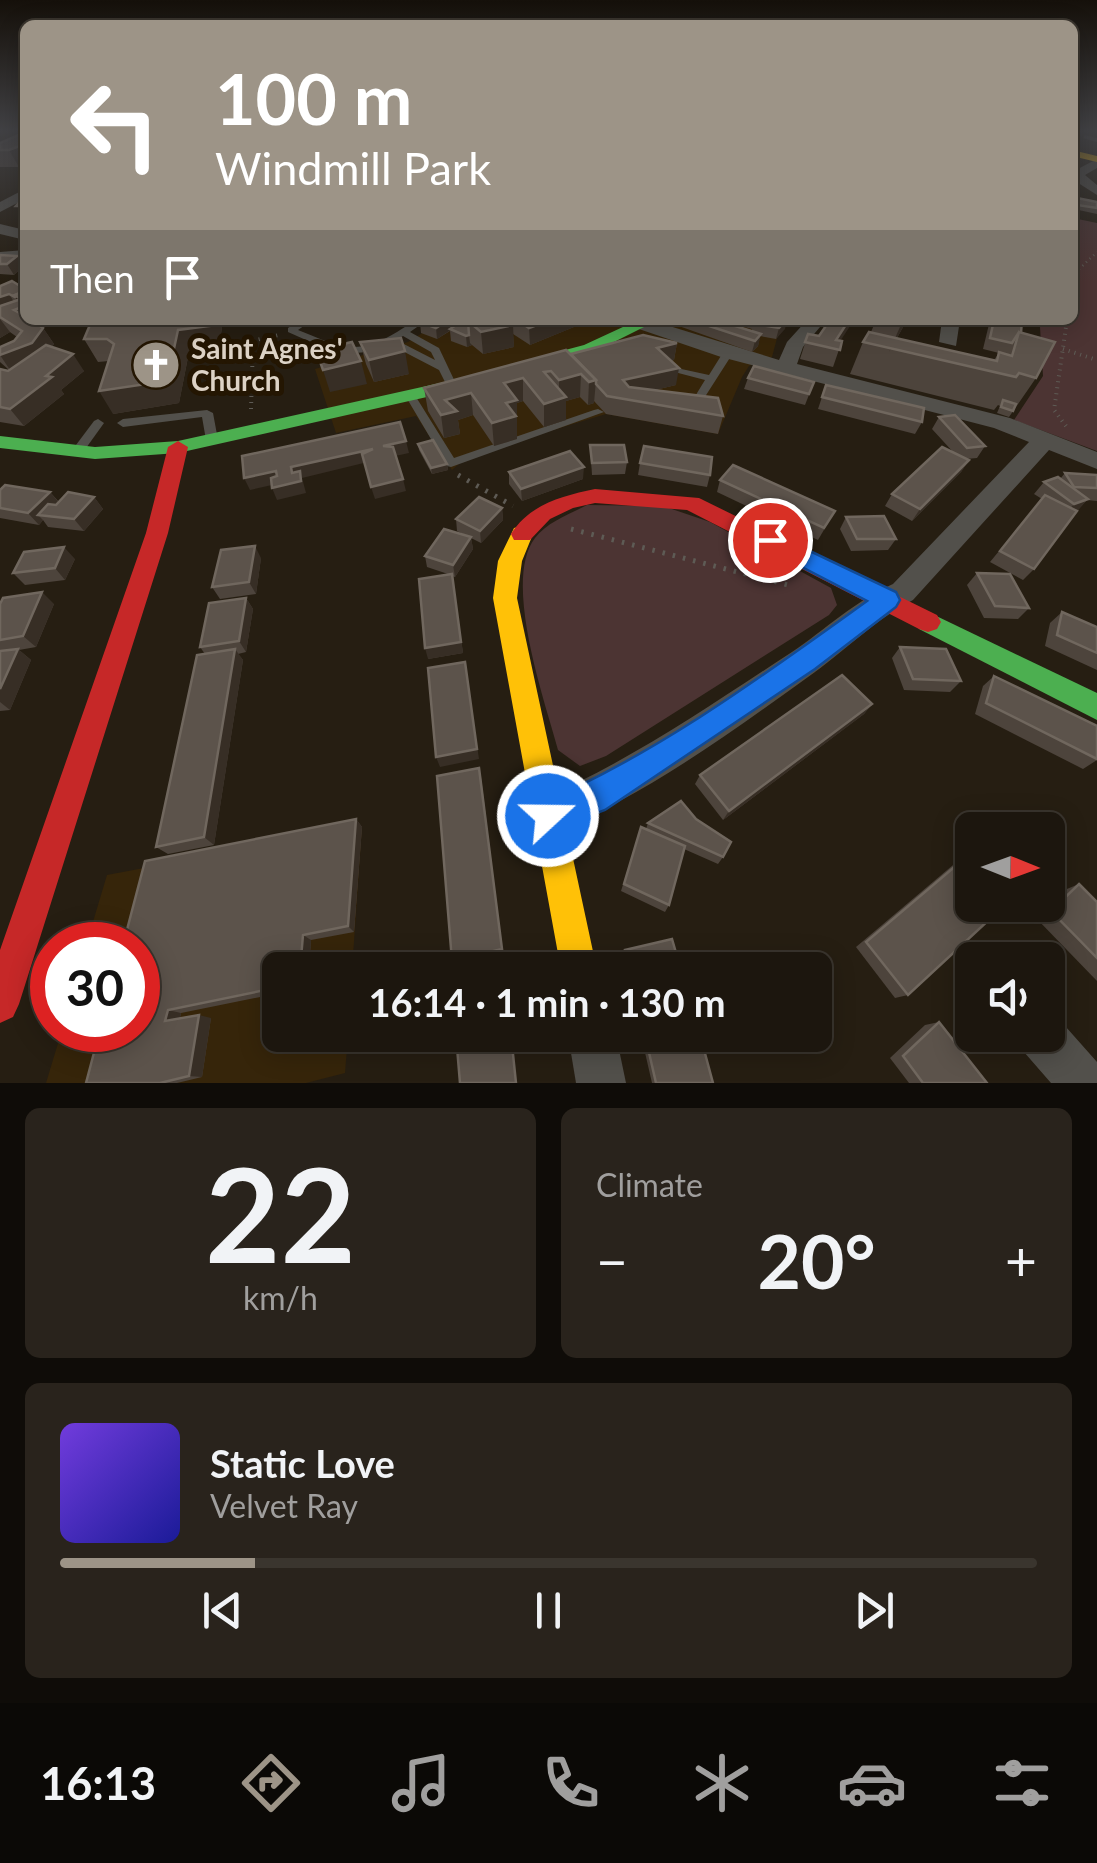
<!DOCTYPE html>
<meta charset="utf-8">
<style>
:root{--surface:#1c160e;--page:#29231c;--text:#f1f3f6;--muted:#a09f9e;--line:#3a352e;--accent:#9d9487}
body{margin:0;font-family:Lato,sans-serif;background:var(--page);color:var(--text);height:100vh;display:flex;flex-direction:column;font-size:38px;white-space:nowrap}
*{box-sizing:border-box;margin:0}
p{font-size:32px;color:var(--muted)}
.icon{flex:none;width:55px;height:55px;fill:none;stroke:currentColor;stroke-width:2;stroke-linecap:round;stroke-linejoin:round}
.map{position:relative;height:1083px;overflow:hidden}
.sheet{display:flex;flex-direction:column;gap:25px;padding:25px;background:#0f0c08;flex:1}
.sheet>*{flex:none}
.hud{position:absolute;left:20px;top:20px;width:1058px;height:305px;border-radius:15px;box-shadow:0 5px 25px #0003,0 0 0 2px var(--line);background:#9d9487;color:#fff;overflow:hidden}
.needle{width:65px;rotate:91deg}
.buttons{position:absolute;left:955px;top:812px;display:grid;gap:20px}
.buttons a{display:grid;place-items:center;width:110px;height:110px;border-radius:15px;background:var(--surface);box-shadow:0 5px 25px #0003,0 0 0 2px var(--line);font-size:50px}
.speed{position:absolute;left:30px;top:922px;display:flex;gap:20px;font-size:50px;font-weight:700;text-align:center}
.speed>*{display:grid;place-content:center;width:130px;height:130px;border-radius:50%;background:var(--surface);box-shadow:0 5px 25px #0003,0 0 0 2px var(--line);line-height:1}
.speed .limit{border:15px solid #d22;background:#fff;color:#111}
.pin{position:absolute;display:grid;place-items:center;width:85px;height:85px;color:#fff;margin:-42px;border:5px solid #fff;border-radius:50%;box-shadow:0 2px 10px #0007}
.me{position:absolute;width:110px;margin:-55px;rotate:69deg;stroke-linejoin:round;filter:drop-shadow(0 0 8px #0008)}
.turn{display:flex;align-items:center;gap:35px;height:210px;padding:0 30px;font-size:45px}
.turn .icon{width:130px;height:130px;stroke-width:2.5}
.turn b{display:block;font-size:70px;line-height:85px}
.then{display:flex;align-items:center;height:95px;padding:0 30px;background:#0003;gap:20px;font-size:38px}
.big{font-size:75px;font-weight:700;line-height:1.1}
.sheet .widget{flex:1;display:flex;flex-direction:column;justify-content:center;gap:15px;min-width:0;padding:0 35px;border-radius:15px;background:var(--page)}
.sheet .dial{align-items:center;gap:0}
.dial b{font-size:130px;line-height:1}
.song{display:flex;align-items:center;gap:30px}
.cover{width:120px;height:120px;border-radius:15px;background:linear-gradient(135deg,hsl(260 70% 55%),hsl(240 70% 35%))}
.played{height:10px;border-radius:5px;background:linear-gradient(90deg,var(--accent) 20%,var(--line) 20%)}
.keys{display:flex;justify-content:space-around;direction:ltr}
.heat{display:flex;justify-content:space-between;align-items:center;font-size:55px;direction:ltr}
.sheet .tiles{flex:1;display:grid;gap:25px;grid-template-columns:1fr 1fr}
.widget:last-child{grid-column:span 2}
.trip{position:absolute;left:262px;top:952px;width:570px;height:100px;border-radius:15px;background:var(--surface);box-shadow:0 5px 25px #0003,0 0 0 2px var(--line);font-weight:700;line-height:100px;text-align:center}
.tab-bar{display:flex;height:160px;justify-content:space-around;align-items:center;background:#0b0906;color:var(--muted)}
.tab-bar .icon{width:70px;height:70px}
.tab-bar .active{color:var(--accent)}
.tab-bar b{font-size:45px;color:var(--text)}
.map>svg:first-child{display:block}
.built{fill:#36250a}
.green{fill:#4c3433}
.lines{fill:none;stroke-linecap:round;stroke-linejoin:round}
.path-far2{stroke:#5e5b55;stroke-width:2.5;stroke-dasharray:1 4;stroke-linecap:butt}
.path-far1{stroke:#5e5b55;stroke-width:4;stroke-dasharray:1 5;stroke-linecap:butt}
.path{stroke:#5e5b55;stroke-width:5;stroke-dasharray:2.5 8;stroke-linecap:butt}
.lane{fill:#52504b;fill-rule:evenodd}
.street{fill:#52504b;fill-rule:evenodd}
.fast{fill:#4caf50;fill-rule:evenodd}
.slow{fill:#ffc107;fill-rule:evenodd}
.jam{fill:#c62828;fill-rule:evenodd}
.wall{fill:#4d443c;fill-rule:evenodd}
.shaded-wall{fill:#372e25}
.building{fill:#5c534b;stroke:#70675e;stroke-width:2.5}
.route{fill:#1a73e8;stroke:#114b97;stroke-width:2.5}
.labels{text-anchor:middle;stroke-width:10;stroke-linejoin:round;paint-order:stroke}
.far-poi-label{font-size:28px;font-weight:bold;fill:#ddd3c6;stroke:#241602;text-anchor:start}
</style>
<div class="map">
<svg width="1097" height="1083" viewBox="0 0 1097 1083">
<rect width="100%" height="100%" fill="#261e12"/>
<g class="built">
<polygon points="443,320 739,320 780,327 772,357 749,366 742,377 718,434 606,414 468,456 452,470 416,416 336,433 315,369 408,342"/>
<polygon points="362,827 352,970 280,970 280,1035 348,1035 345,1073 306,1083 46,1083 62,1030 138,1030 138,945 86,945 107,875"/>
</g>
<g class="green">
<polygon points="1073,218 1097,223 1097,451 1014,420 1043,376 1040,327 1031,320 1072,320"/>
<path d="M587 505 663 506 710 522 831 588 837 605 829 615 606 756 580 766 558 750C545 701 502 581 535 538 547 522 570 514 587 505Z"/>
</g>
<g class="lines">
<polyline class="path-far2" points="1072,282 1074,274 1097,252"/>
<g class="path-far1">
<polyline points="1063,349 1097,360"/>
<polyline points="200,352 279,335"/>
<polyline points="251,409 253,343"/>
<polyline points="1066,426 1054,410 1067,320"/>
</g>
<g class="path">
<polyline points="458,475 513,506"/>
<polyline points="571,529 792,586"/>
</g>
<g class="lane">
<polygon points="1085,135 1097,138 1097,142 1083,138"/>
<path d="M292 320H304L308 323 298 330C341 347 355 357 397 332 408 325 414 320 427 320L410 332 439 348 457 386 456 388H448L439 370 389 344C349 363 325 348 288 332V328L296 323ZM403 336 431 352 435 360 396 340Z"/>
<polygon points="728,350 733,353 701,403 680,403 680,399 694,398 705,380 663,369 663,365 709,375 724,351"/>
<polygon points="411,394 416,397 454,458 594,410 598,409 604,412 451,467 447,466 406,397"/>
<polygon points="207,410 213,413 218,440 212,444 206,440 202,417 123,427 117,423 123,419"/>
<polygon points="98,419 104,423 81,455 73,455 71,452 73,449 94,421"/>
</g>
<g class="street">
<polygon points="1097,159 1097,168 1085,175 1097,185 1097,195 1072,179 1072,172"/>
<polygon points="25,189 25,199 0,212 0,202"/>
<polygon points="0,224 25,230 25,240 0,234"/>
<polygon points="25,250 25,260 0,262 0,252"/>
<path d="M636 320H650L779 360 787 342 807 320H826L803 347 797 364 1010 418 1097 452V469L1049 450 913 600C876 619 848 648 815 672 731 732 644 797 548 835L534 830 529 816 534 802C625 765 709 706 792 652 826 629 855 601 893 584L1029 442 994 428 721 357 636 328Z"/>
<polygon points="942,320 960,320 956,346 939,342"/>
<polygon points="1048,1014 1058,1018 1097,1062 1097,1083 1051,1083 1024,1052 1017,1035 1048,1035"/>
<polygon points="568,1035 616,1035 626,1083 576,1083"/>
</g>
<g class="fast">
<polygon points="638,320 658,320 596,351 458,390 178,453 95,459 0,448 0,436 95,447 178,441 449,381 584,345"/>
<polygon points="928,612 1097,693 1097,720 919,629 915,622 919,615"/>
</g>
<g class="slow">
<polygon points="1072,150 1097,156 1097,162 1072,156"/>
<polygon points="522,526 533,534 522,561 517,598 597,970 561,970 493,598 498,561 514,528"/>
</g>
<g class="jam">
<polygon points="178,441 188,447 168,533 19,1004 13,1017 0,1023 0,950 146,533 168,447"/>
<path d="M595 489 699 498 937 615 941 622 937 629 928 632 919 629 687 510 595 503 573 508 550 519 530 540H514L511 534C530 504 562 496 595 489Z"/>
</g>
</g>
<g class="wall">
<polygon points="25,132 25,165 19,167 0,167 0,143"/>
<polygon points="1077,198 1097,202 1097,214 1074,209 1074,203"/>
<polygon points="0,255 24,266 14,275 0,274"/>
<polygon points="12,281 35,322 43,328 54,344 52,347 84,371 61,390 64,394 24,426 0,422 0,369 9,370 0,362 0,347 14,341 17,337 10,332 0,338 0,286"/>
<polygon points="92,320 223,320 219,348 189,352 179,403 113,414 109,361 98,362 84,339"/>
<polygon points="511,320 591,320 530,345 513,334 514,347 483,354 472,345 467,347 451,341 450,331 437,339 421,333 420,322 511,323"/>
<path d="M677 320H797L787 327H785L776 339 760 336 758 346 752 352 676 325ZM729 323 752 329V331L729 324Z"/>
<polygon points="876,320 907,320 897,338 994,360 999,353 983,349 990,320 1022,320 1021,333 1036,378 1009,417 997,413 1000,406 998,405 994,410 850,374 863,342 871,332"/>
<polygon points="808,334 842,341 833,367 800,359"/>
<polygon points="360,342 409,374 374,382 366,364"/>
<polygon points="677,343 674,360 671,361 676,385 655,390 723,416 718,434 606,414 594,401 594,403 588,405 580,397 566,401 566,420 544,427 523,401 517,403 517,439 494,446 473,415 458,420 460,434 444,438 428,411 424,388 571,354"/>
<polygon points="748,378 814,382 805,405 744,389"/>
<polygon points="826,385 922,422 915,434 818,409"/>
<polygon points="939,417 985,446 977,458 966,459 969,460 961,472 912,521 885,506 892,494 954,453 932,429"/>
<polygon points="418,444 447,464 448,470 432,474 419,450"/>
<polygon points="590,445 627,462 625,474 592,475"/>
<polygon points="640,463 710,475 707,487 638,475"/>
<polygon points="509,472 583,479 522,501 509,484"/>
<polygon points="1065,473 1097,475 1097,501 1087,500 1077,511 1034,569 1023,580 990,562 1042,499 1034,494 1044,482 1060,479"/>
<polygon points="720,480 835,511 818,540 717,492"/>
<polygon points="0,490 50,492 59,502 94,497 103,509 84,531 48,527 43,520 39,525 0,518"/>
<polygon points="502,508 503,520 481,543 471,538 473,549 455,577 452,576 463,653 428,659 448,574 427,567 425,556 469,537 457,531 456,519"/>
<polygon points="846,517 896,539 888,550 851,551 840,529"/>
<polygon points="261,558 256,594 220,599 212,587"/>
<polygon points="75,559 65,580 25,585 13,573"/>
<polygon points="977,573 1029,608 1018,619 984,618 967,585"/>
<polygon points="246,598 253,609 246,652 238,654 243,660 214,845 168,854 156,847 205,654 200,647"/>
<polygon points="0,604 54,604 36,647 19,650 31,660 10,710 0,711"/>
<polygon points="1062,612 1097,627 1097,670 1045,646 1050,623"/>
<polygon points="900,647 961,681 950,692 904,690 892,658"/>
<polygon points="994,676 1097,726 1097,760 1083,769 975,714 983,686"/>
<polygon points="872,704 864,714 723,820 695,784 700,775"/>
<polygon points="481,777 503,954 455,965 452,961"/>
<polygon points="356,819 362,827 354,932 311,940 309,970 280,970 280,993 181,1013 180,1018 211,1018 202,1077 177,1083 86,1083"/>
<polygon points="648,823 723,857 718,864 684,849 669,905 665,912 621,891 641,827 646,829"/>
<polygon points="972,849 972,905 908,995 895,998 856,947"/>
<polygon points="1079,884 1097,902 1097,981 1035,917 1062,891"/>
<polygon points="625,950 681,970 626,970 622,955"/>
<polygon points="939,1022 987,1083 909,1083 890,1058 925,1025"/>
<polygon points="641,1035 700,1035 713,1083 652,1083"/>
</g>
<g class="shaded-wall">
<polygon points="25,144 25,165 19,167 9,150"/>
<polygon points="17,256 24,266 14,275 7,264"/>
<polygon points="9,294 16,305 0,311 0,297"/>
<polygon points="15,297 16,297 23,306 25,306 25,320 41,320 26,326 14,310 21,307"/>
<polygon points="0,319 10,332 0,338"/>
<polygon points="211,320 223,320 219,348 189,352 179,403 113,414 99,391 178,330"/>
<polygon points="448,320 466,320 437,339 436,328"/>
<polygon points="550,320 591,320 530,345 529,328"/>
<polygon points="786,320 787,320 785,329 776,339 779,328"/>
<polygon points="849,320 854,320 835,349 836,340"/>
<polygon points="903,320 907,320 889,352"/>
<polygon points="513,325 514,347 483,354 481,332"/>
<polygon points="43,328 54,344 43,360 12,373 0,355"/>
<polygon points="761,334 758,346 752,352 755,341"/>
<polygon points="469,335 470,343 472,345 467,347 466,336"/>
<polygon points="677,343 674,360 654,366 657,348"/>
<polygon points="405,351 409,374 374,382 369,360"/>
<polygon points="73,354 84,371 61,390 64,394 24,426 10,409 46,376"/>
<polygon points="361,361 367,384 330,392 323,370"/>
<polygon points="679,368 676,385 621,398 623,380"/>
<polygon points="581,374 580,397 566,401 566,420 544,427 544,404 559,399 559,380"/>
<polygon points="523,378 523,401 517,403 517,439 494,446 492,423 504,383"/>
<polygon points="596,380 594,403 588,405 589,382"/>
<polygon points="471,393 473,415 458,420 460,434 444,438 441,415 445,400"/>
<polygon points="406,441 409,453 386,458 383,446"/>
<polygon points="373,449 376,460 302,478 306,493 277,500 272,488 291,467"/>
<polygon points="969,460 961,472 912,521 920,509"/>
<polygon points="447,464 448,470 432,474 431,468"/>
<polygon points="584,467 583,479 522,501 521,489"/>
<polygon points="276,471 281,483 250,490 244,478"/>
<polygon points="403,479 406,491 375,499 371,487"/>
<polygon points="50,492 60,504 38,515 43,520 39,525 28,513"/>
<polygon points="94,497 103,509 84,531 74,519"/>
<polygon points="1088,499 1077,511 1064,516 1074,504"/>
<polygon points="502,508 503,520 481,543 480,531"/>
<polygon points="471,537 473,549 455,577 453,565"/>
<polygon points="255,546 261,558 256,594 249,582"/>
<polygon points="64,547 75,559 65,580 55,568"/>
<polygon points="452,574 463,653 428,659 425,648"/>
<polygon points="42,592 54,604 36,647 23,636"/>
<polygon points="246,598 253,609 246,652 239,641"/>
<polygon points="18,649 31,660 10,710 0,702 0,689"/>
<polygon points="235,649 243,660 214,845 204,837"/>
<polygon points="465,662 479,759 440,767 436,757"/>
<polygon points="872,704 864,714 723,820 729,811"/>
<polygon points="356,819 362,827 354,932 348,926"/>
<polygon points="303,935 311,940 309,970 300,970"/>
<polygon points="168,1010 181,1013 179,1024 165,1021"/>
<polygon points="199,1015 211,1018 202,1077 189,1076"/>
</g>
<g class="building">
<polygon points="25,132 25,144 9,150 0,150 0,143"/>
<polygon points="25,196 25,206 16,206"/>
<polygon points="1077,198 1097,202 1097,208 1077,205"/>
<polygon points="0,255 17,256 7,264 0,264"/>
<polygon points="12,281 25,289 25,291 15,295 17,296 15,297 9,294 0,297 0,286"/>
<polygon points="25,291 25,306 14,310 25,316 25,320 31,320 43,328 32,343 0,355 0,347 14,341 22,331 0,317 0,306 21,299 15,295"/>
<polygon points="92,320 211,320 210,326 178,330 167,381 99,391 114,344 107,339 84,339"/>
<polygon points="422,320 448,320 436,328 420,322"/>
<polygon points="464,320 474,320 468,321 469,335 466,336 450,329"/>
<polygon points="474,320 507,320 513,325 481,332 468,321"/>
<polygon points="517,320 550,320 529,328"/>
<polygon points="716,320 761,334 755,341 709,326"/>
<polygon points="755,320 786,320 779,328 754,324"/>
<polygon points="830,320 849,320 836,340 842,341 840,350 805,342 808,334 819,336"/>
<polygon points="994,320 1022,320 1021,333 1019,332 1012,343 990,338"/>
<polygon points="869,332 997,361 999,352 1012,356 1019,332 1055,342 1036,378 1019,373 1016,377 863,342"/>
<polygon points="643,335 677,343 657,348 679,368 623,380 629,387 718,398 723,416 607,396 596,384 596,380 571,354"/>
<polygon points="401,338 405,351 369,360 360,342"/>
<polygon points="352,342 361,361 323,370 316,350"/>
<polygon points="46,345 73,354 46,376 52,377 10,409 0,407 0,369 8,371"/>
<polygon points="566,350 596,380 589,382 581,374 559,380 551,371 544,372 566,397 544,404 523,378 504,383 517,400 506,403 516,416 492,423 471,393 445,400 457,411 441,415 424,388"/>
<polygon points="754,366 814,382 809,394 748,378"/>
<polygon points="826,385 924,408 922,422 822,397"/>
<polygon points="1003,400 1016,404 1013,411 1001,407"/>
<polygon points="955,415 985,446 967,448 939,417"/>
<polygon points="400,422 406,441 383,446 393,447 403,479 371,487 362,454 373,449 291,467 292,473 300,471 301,481 272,488 271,478 277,476 276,471 244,478 242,456"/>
<polygon points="433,440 447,464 431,468 418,444"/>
<polygon points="590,445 624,445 627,462 592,463"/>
<polygon points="644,446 712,457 710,475 640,463"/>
<polygon points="942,447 969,460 920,509 892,494"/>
<polygon points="570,451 584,467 521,489 509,472"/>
<polygon points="733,465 835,511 824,528 720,480"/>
<polygon points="1065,473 1097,475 1097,488 1074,487"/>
<polygon points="1058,477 1088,499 1074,504 1044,482"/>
<polygon points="5,485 50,492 28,513 0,508 0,490"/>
<polygon points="68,492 94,497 74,519 38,515 48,504 56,505"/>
<polygon points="1045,495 1077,511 1034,569 1000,551"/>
<polygon points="479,497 502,508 480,531 456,519"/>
<polygon points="884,516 896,539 857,539 846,517"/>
<polygon points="444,529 471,537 453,565 425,556"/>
<polygon points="255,546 249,582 212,587 221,550"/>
<polygon points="64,547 55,568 13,573 24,552"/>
<polygon points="977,573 1010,574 1029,608 995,606"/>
<polygon points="452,574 461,642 425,648 419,579"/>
<polygon points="42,592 23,636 0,640 0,604 3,598"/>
<polygon points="246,598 239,641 200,647 209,603"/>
<polygon points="1062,612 1097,627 1097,653 1057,635"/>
<polygon points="900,647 946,649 961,681 913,679"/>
<polygon points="18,649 0,689 0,651"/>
<polygon points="235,649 204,837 156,847 197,655"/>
<polygon points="465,662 477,749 436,757 428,668"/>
<polygon points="842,675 872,704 729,811 700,775"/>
<polygon points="994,676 1097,726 1097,759 986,703"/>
<polygon points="479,768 502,949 452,961 437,776"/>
<polygon points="681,801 696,819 731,842 723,857 648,823"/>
<polygon points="356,819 348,926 303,935 300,970 280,970 280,987 168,1010 165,1021 199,1015 189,1076 160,1083 86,1083 100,1030 138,1030 138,945 123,945 145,861"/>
<polygon points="641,827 685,846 669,905 624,884"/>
<polygon points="972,852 972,905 1005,905 908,995 866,942"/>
<polygon points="1079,884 1097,902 1097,958 1051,911"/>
<polygon points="672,939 681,970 629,970 625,950"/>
<polygon points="939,1022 987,1083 923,1083 903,1056"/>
<polygon points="456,1035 511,1035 516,1083 460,1083"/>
<polygon points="645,1035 700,1035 713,1083 656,1083"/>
</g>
<linearGradient id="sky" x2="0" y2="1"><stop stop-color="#15100a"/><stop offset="0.46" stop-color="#414144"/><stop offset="1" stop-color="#414144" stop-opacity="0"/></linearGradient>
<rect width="1097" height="282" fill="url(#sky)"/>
<path class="route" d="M770 532 896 592 900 600 896 607 815 669 605 810 548 832 537 827 532 816 537 805C654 756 764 675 867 601L761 546 758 540Z"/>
<defs>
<g id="church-disc" transform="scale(2.5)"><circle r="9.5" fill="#9d9487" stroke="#241602"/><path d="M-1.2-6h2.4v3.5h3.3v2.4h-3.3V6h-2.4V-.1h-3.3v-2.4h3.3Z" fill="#fff"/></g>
</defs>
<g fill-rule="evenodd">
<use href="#church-disc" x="156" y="365"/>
</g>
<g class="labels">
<g class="far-poi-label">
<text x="191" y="359">Saint Agnes'<tspan x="191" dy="32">Church</tspan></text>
</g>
</g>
</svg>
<div class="buttons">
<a><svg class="needle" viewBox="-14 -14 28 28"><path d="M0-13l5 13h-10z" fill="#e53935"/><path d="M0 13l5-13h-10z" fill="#a09f9e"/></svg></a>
<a><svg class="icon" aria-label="sound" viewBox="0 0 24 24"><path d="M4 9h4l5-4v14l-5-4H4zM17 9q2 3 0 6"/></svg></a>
</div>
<div class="speed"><div class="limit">30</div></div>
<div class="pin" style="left:770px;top:540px;background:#d93025"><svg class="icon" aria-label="arrive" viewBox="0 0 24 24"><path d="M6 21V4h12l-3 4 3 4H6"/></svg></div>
<svg class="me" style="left:548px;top:816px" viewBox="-20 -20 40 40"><circle r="17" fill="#1a73e8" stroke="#fff" stroke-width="3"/><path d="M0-11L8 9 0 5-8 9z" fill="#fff"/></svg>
<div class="trip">16:14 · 1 min · 130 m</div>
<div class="hud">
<div class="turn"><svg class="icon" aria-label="left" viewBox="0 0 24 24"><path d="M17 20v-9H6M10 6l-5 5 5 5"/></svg><div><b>100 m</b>Windmill Park</div></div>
<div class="then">Then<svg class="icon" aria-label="arrive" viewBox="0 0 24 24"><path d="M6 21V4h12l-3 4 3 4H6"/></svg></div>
</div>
</div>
<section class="sheet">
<div class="tiles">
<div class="widget dial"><b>22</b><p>km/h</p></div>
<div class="widget"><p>Climate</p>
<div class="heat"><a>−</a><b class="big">20°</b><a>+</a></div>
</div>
<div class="widget">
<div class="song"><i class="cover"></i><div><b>Static Love</b><p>Velvet Ray</p></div></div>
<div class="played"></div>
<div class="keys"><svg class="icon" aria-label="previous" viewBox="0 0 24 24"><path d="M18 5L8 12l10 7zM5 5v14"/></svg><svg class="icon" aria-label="pause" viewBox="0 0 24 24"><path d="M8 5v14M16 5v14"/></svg><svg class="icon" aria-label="next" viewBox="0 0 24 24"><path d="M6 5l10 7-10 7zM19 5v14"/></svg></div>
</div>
</div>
</section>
<nav class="tab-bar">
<b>16:13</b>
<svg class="icon active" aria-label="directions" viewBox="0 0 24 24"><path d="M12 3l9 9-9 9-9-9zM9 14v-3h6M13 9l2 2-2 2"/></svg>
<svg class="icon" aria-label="music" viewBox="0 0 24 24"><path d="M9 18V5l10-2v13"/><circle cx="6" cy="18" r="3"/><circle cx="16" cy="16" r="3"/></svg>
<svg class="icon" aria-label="phone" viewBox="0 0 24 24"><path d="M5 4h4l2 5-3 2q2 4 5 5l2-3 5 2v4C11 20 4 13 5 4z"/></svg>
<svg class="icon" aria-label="climate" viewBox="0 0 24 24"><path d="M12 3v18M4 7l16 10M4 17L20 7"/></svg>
<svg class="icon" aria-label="car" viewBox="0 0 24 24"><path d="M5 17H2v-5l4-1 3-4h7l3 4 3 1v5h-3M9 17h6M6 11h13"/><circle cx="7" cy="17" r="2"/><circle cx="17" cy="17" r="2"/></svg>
<svg class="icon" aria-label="filters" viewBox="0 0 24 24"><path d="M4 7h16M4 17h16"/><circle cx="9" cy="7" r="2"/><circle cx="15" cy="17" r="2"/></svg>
</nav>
